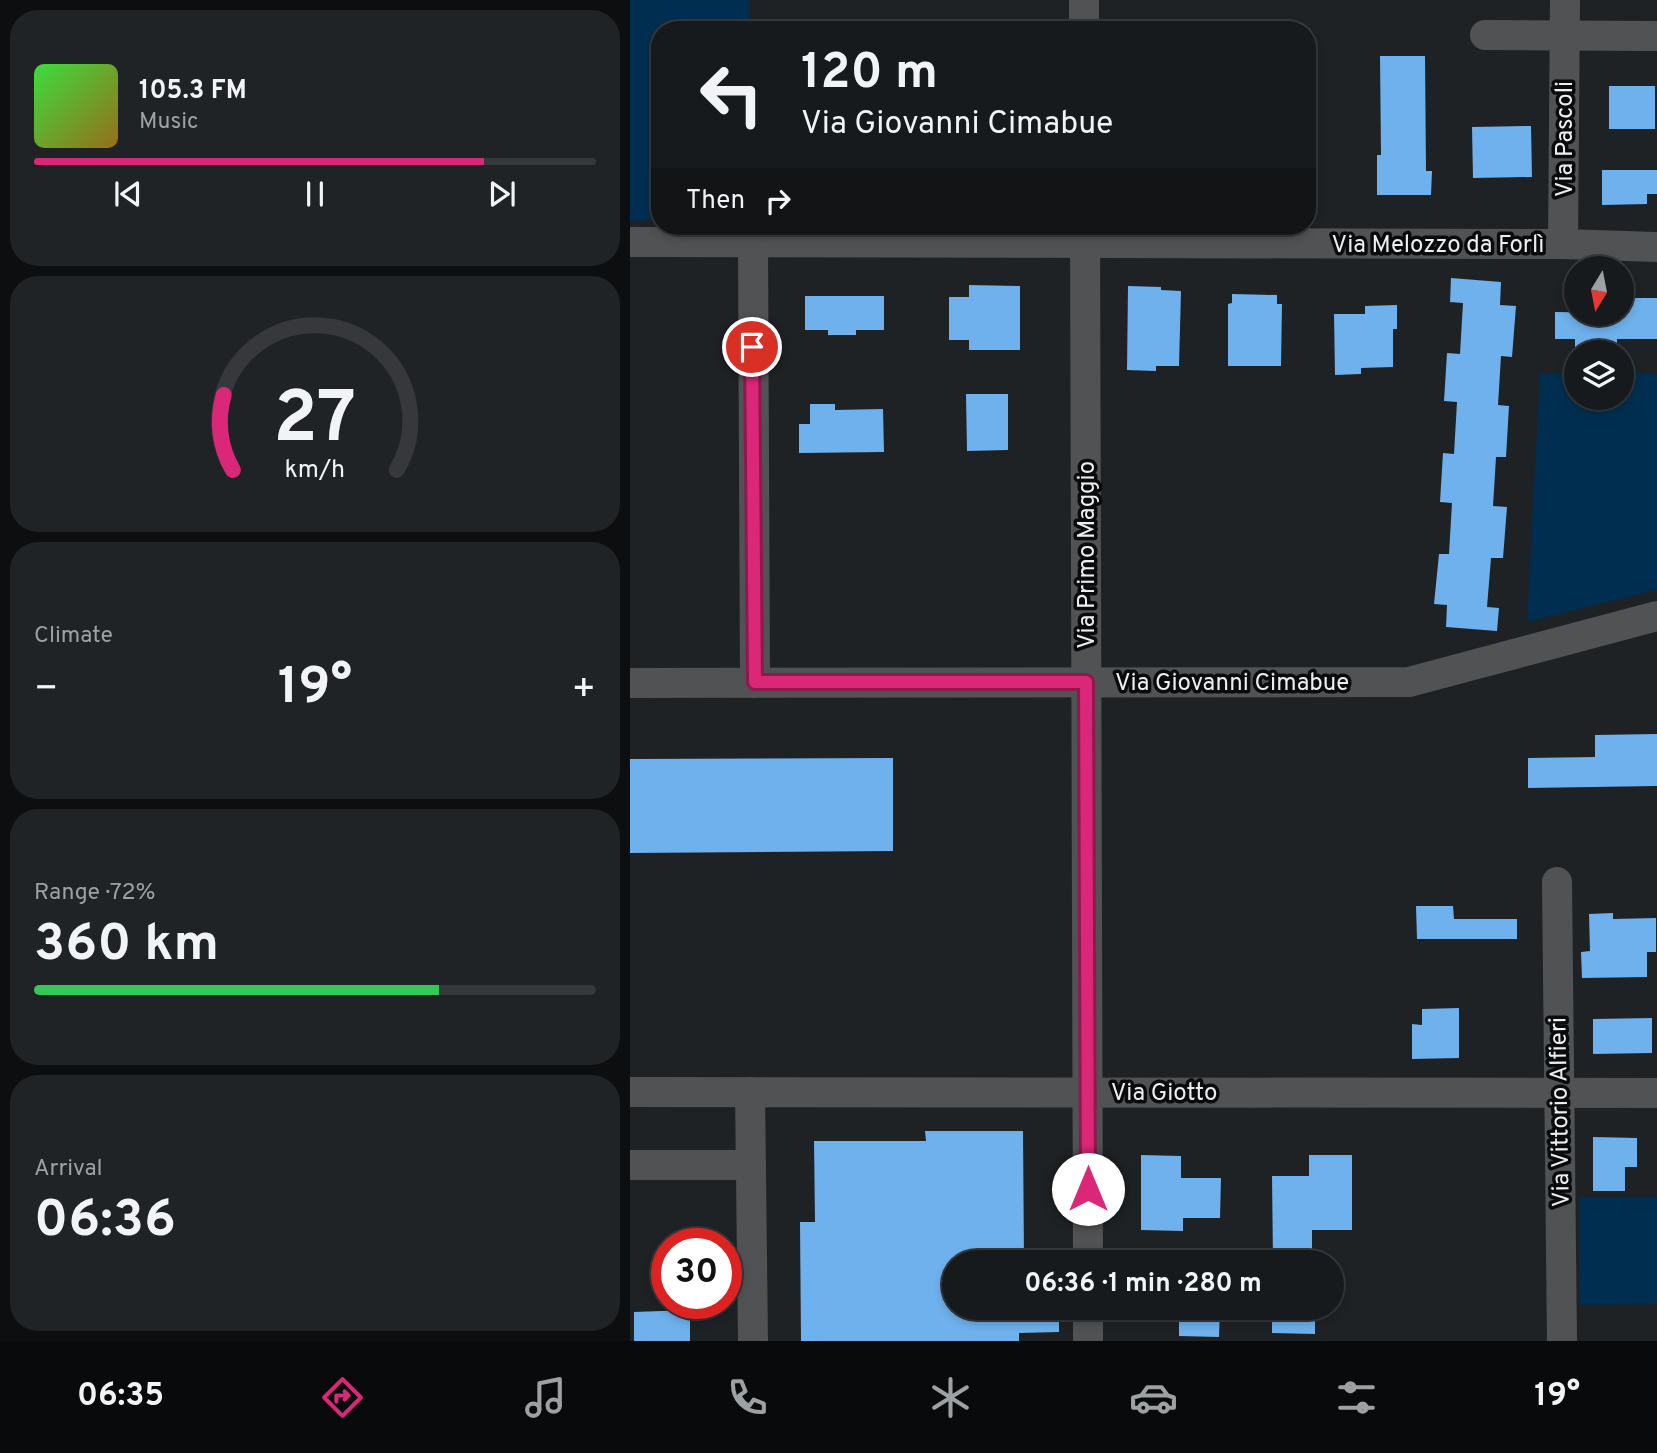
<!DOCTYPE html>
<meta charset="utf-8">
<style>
:root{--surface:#171a1c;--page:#202325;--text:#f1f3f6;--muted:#9ea1a3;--line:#36383b;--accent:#db2777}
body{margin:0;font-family:Overpass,sans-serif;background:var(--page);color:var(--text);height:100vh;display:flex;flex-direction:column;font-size:26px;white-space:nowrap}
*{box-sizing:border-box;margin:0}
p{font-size:23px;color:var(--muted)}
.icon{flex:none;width:38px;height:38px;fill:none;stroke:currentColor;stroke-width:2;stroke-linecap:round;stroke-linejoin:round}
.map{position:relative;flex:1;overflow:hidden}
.side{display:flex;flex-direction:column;gap:10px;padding:10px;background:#0d0e0f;width:630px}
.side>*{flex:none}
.guide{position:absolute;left:21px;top:21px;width:665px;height:214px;border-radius:28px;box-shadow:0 4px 10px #0003,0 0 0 2px var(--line);background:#171a1c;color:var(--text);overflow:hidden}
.needle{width:46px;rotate:190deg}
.controls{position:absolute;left:934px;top:256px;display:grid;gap:14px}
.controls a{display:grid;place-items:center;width:70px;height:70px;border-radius:50%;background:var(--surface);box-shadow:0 4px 10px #0003,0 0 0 2px var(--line);font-size:35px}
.speed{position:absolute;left:21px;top:1228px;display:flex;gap:14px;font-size:35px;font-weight:700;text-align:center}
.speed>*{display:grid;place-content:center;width:91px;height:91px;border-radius:50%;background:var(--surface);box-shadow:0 4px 10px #0003,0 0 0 2px var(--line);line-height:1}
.speed .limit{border:10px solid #d22;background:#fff;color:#111}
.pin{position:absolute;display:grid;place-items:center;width:60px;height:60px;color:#fff;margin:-30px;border:4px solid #fff;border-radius:50%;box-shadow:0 2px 7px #0007}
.me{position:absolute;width:77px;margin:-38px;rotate:0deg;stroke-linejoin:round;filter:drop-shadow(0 0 5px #0008)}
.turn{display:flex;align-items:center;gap:24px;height:147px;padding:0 35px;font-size:32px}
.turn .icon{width:91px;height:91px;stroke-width:2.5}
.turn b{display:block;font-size:49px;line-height:60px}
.then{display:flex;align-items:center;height:66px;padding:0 35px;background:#0003;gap:14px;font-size:26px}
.big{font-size:52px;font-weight:700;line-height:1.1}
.side .widget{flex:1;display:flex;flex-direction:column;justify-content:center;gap:10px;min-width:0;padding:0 24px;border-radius:28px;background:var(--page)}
.side .dial{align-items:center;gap:0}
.dial svg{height:182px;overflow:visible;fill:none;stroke:var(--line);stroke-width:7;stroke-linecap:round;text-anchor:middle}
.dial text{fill:var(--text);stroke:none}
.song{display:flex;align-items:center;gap:21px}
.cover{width:84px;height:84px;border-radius:10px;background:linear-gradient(135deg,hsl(120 70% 55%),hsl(40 70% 35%))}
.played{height:7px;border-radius:4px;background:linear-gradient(90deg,var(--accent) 80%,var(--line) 80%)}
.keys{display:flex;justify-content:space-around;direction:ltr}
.heat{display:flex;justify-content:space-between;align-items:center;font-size:38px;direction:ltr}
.charge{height:10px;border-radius:5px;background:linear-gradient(90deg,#34c759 72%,var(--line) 0)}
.trip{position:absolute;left:312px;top:1250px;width:402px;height:70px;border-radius:35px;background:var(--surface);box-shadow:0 4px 10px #0003,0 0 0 2px var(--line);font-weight:700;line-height:70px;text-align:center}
.tab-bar{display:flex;height:112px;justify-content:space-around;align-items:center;background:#090a0b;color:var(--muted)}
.tab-bar .icon{width:49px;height:49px}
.tab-bar .current{color:var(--accent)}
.tab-bar b{font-size:32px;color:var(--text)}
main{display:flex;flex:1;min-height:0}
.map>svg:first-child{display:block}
.green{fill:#002e50}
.building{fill:#6fb1ec}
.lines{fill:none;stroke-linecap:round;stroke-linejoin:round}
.minor{stroke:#515254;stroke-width:30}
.route-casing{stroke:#8e194d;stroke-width:18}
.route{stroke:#db2777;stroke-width:12}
.labels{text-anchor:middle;stroke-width:7;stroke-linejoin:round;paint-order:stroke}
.street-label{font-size:24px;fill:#eceef0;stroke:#0a0b0c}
</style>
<main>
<section class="side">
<div class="widget">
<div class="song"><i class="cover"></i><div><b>105.3 FM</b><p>Music</p></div></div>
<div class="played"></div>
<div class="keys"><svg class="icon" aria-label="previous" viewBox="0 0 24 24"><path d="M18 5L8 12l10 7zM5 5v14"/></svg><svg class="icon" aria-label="pause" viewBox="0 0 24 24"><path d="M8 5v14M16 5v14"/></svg><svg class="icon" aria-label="next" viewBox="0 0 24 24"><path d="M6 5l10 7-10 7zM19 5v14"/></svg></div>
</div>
<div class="widget dial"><svg viewBox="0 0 100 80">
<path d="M14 69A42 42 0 1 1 86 69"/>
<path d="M14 69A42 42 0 0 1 10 36" stroke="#db2777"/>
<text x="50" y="56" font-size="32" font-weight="700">27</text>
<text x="50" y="72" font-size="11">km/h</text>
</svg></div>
<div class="widget"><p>Climate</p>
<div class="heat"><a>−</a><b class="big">19°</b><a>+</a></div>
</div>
<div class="widget"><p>Range · 72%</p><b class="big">360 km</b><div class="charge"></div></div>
<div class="widget"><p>Arrival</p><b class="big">06:36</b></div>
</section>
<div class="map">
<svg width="1027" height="1341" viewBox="0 0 1027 1341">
<rect width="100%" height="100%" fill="#1f2225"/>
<g class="green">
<polygon points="0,0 120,0 120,30 30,30 30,220 0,221"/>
<polygon points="910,374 947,374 947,397 992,397 992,374 1027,374 1027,590 897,622"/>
<polygon points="949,1197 1027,1197 1027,1304 949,1305"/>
</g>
<g class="building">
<polygon points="750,56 795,56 796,171 802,171 801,195 747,195 747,155 751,155"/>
<rect x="979" y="86" width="46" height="43"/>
<polygon points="901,126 902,177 843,178 842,127"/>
<polygon points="972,170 1027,170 1027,194 1017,194 1017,204 972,205"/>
<polygon points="821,278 871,282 870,305 886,306 882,357 871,356 868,405 879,406 876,457 866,457 863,506 877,507 873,558 861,558 857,607 869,608 867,631 816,627 817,605 804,604 809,554 819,554 822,503 810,502 813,453 824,454 827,402 814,401 817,353 830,354 833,303 820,302"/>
<polygon points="339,285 390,286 390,350 339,350 339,340 319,340 319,297 339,297"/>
<polygon points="498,286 531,287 531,290 551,291 549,366 526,366 526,371 497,370"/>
<polygon points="602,294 647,295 647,304 652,304 651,366 598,366 598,304 602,303"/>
<polygon points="175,296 254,296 254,330 226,330 226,335 198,335 198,330 175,330"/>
<polygon points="992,298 1027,298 1027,339 987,339 987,349 945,349 945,339 925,339 925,312 992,313"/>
<polygon points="767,305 767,329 763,329 763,367 731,368 731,374 705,375 704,314 735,314 735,306"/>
<polygon points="336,394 378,394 378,450 337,451"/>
<polygon points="180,404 205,404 205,410 253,409 254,452 169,453 169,424 180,424"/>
<polygon points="1027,734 1027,786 898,788 898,758 965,757 965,735"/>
<polygon points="263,758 263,851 0,853 0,759"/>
<polygon points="786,906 823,906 824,919 887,919 887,939 787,939"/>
<polygon points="983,913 983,919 1026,918 1026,952 1017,952 1017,977 952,978 951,952 960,951 959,914"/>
<polygon points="829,1008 829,1058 782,1059 782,1024 792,1025 792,1009"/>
<polygon points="1022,1018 1022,1053 963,1054 963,1019"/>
<polygon points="295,1131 393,1131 394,1262 324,1262 324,1307 429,1307 429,1332 389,1333 389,1341 171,1341 170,1222 185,1222 184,1141 296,1141"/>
<polygon points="963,1137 1007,1138 1007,1167 995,1167 995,1191 963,1191"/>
<polygon points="511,1155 551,1156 551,1178 591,1178 590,1218 553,1218 553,1231 511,1230"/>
<polygon points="679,1155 722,1155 722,1230 682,1230 682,1262 643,1262 642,1176 679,1176"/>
<polygon points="549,1307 590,1307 589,1337 549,1336"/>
<polygon points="642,1307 685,1307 685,1334 642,1333"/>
<polygon points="60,1310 60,1341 4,1341 4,1312"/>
</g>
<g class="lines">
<g class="minor">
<polyline points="454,0 454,30"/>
<polyline points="855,35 1027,36"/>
<polyline points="455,226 458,1262"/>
<polyline points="0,242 933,244 1027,247"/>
<polyline points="123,242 125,683"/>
<polyline points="933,244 935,0"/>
<polyline points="0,683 779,682 1027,616"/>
<polyline points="927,882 932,1341"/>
<polyline points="0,1092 1027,1093"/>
<polyline points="120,1092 123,1341"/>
<polyline points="0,1165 121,1165"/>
<polyline points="458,1307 458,1341"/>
</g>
</g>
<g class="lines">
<g class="route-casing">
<polyline id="route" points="122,347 125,682 456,682 458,1189"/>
</g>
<use href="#route" class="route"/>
</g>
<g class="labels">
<g class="street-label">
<text transform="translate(934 139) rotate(-90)" y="8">Via Pascoli</text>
<text x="808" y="252">Via Melozzo da Forlì</text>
<text transform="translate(456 555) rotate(-90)" y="8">Via Primo Maggio</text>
<text x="602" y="690">Via Giovanni Cimabue</text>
<text x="534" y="1100">Via Giotto</text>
<text transform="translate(929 1112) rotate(-91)" y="8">Via Vittorio Alfieri</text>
</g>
</g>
</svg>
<div class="controls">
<a><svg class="needle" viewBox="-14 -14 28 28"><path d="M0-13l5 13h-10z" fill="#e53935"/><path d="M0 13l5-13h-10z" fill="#9ea1a3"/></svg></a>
<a><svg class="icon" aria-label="layers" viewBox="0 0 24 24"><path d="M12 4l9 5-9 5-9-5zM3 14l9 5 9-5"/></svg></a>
</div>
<div class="speed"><div class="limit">30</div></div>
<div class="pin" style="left:122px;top:347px;background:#d93025"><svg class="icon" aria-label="arrive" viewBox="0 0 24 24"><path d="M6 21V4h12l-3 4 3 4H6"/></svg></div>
<svg class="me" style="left:458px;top:1189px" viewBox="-20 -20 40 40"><circle r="19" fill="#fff"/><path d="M0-13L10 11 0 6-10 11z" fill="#db2777"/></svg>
<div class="trip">06:36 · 1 min · 280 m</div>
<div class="guide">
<div class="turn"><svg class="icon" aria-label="left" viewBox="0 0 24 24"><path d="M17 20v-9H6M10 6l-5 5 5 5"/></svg><div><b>120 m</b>Via Giovanni Cimabue</div></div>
<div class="then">Then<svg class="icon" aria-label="right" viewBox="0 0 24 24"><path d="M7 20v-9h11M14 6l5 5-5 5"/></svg></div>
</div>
</div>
</main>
<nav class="tab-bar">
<b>06:35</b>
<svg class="icon current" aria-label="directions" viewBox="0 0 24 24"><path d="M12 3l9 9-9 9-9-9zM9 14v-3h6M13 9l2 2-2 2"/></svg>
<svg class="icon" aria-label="music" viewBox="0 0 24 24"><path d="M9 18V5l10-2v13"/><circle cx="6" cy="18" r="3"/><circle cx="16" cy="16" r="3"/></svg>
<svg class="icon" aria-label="phone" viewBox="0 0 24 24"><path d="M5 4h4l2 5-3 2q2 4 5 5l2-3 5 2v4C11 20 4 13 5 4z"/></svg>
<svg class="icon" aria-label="climate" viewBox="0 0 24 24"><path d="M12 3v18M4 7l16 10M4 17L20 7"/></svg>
<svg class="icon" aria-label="car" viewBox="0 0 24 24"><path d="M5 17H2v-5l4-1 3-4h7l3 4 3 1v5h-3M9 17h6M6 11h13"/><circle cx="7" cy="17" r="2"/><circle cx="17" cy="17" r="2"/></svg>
<svg class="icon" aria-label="filters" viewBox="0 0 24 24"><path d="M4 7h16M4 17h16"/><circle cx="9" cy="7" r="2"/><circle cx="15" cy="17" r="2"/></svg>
<b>19°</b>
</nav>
